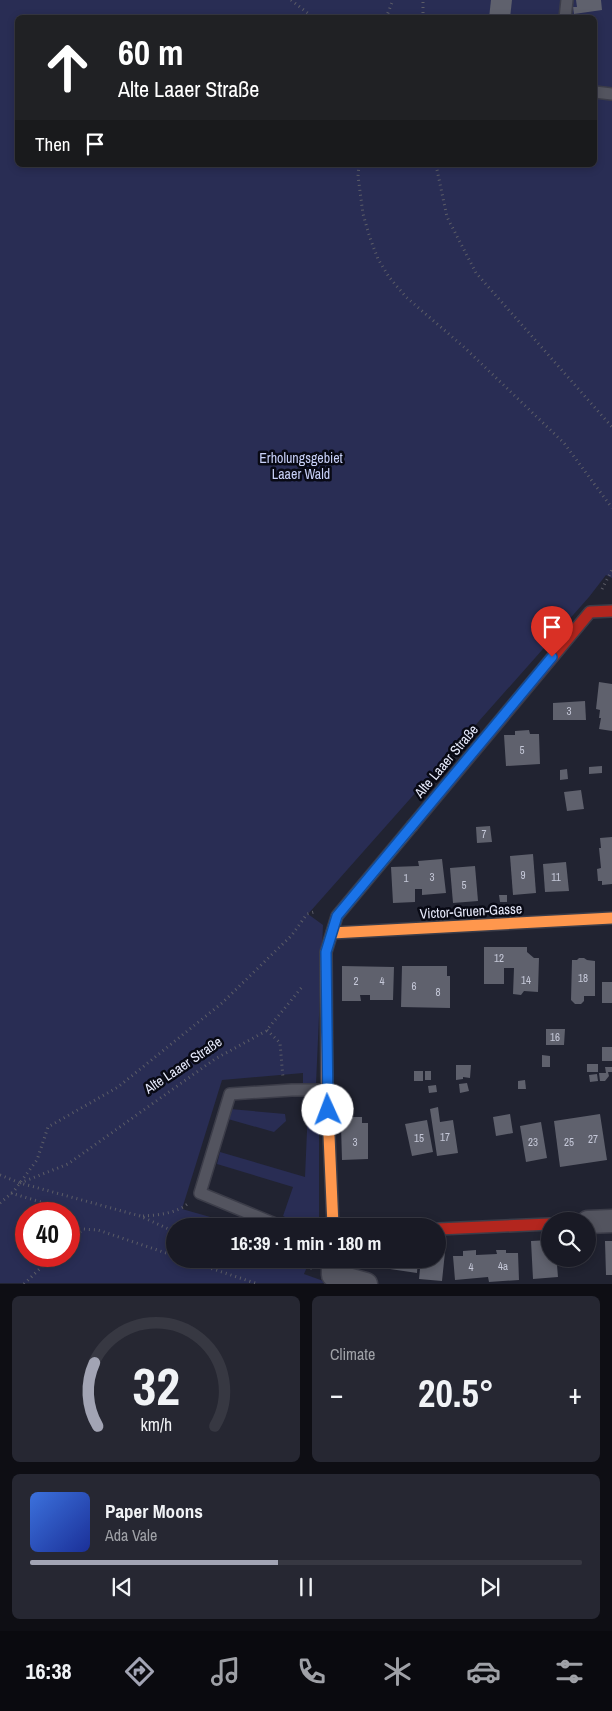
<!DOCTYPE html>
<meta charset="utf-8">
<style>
:root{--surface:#191a25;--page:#262732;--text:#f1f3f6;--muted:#9fa1a7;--line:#373842;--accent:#a2a4b4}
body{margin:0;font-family:"Archivo Narrow",sans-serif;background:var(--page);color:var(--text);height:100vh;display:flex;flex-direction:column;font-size:19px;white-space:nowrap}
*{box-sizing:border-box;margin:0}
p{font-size:16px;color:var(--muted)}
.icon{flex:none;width:28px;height:28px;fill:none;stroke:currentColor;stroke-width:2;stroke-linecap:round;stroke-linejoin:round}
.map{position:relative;height:1284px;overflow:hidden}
.details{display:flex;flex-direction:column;gap:12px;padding:12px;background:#0e0e14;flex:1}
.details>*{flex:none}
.hud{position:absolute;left:15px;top:15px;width:582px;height:152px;border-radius:8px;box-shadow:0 2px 8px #0003,0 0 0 1px var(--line);background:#202124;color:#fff;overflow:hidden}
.controls{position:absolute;left:541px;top:1212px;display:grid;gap:10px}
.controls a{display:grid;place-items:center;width:55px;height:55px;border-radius:50%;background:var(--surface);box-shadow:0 2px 8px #0003,0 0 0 1px var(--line);font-size:25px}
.speed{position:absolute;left:15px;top:1202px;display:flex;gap:10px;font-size:25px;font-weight:700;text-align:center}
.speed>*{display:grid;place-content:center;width:65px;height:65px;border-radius:50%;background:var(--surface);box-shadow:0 2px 8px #0003,0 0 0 1px var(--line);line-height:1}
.speed .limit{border:8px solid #d22;background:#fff;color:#111}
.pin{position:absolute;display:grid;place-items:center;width:42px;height:42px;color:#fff;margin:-51px -21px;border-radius:50% 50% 50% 0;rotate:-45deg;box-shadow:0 0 5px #0007}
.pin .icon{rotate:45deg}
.me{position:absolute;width:55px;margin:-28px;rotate:358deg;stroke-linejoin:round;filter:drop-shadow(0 0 4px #0008)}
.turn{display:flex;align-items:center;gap:18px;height:105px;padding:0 20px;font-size:22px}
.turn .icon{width:65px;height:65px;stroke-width:2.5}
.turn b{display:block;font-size:35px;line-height:42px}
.then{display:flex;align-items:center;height:48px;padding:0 20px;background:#0003;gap:10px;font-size:19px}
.big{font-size:38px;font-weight:700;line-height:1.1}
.details .card{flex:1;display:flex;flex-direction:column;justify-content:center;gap:8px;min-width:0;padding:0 18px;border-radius:8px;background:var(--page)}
.details .dial{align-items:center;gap:0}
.dial svg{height:130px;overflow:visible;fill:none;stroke:var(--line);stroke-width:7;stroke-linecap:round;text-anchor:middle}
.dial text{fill:var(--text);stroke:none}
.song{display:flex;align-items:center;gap:15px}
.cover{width:60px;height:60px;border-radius:8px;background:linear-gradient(135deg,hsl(220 70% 55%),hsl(230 70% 35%))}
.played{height:5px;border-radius:2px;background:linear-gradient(90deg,var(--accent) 45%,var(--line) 45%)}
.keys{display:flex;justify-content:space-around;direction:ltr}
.heat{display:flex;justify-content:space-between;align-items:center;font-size:28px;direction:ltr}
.details .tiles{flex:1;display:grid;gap:12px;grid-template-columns:1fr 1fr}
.card:last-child{grid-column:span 2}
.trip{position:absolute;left:166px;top:1218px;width:280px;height:50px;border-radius:25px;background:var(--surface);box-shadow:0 2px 8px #0003,0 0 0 1px var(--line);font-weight:700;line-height:50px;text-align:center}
.tabs{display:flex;height:80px;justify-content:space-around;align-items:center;background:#0a0a0f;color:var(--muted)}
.tabs .icon{width:35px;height:35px}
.tabs .selected{color:var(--accent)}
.tabs b{font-size:22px;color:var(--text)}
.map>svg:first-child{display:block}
.green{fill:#292d54;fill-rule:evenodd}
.building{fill:#5f616d}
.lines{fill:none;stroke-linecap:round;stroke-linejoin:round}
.lane-casing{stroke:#3c3d49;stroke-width:14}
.street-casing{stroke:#3c3d49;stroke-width:25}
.slow-casing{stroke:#3c3d49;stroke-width:14}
.jam-casing{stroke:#3c3d49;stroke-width:14}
.path{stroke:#5c5d67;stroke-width:3;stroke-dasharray:1 4;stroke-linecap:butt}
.lane{stroke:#53545f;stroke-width:11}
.street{stroke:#53545f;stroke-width:22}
.slow{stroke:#ff974d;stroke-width:11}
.jam{stroke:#b3261e;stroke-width:11}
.route-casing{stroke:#114b97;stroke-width:12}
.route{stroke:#1a73e8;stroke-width:9}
.labels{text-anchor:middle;stroke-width:5;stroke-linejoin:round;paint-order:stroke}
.number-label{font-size:11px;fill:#c5c8d8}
.park-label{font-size:14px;fill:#c8d0f7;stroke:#080914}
.street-label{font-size:14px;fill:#e7eafb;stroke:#080914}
</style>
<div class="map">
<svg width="612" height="1284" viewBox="0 0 612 1284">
<rect width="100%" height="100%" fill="#212331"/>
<g class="green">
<path d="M0 0H612V578L606 575 589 597 308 914 323 925 316 1084H303V1073L222 1080 182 1209 242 1226H175V1259H307V1267L304 1274 329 1283H0ZM18 18H595V165H18ZM26 1214H69V1256H26Z"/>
<polygon points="319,1100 319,1226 303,1226 283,1216 293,1187 217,1164 220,1152 305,1177 308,1108"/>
<polygon points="230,1109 285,1114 286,1121 274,1132 228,1119"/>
</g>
<g class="building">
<polygon points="491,0 512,0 510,18 489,18"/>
<polygon points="576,0 601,0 602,10 574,14 573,7 577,7"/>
<polygon points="599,682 612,684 612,731 599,729 601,718 599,718 600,710 596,709"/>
<polygon points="585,701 586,720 553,720 553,703"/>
<polygon points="529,730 530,734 539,734 540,764 506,766 504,735 515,735 515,731"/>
<polygon points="602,766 602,773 589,774 589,767"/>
<polygon points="567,769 568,779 560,780 560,770"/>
<polygon points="581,790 584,809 567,811 564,792"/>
<polygon points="490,826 492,842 477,843 476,827"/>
<polygon points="612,837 612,884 602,885 602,881 598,881 597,869 601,868 599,848 601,848 600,838"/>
<polygon points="533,854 536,893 513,895 510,856"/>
<polygon points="442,859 446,893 422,895 422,889 415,889 415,902 393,903 391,867 419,866 418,861"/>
<polygon points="566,862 569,891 545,892 543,864"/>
<polygon points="475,866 478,901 453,903 450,868"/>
<polygon points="499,895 507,895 507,902 500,902"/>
<polygon points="484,947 527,947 527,952 534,958 539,958 538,992 524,991 521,995 513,994 514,968 504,968 504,984 484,984"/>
<polygon points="579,958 584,958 587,960 595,961 595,996 584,996 584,1001 581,1004 575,1004 571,1000 572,960 577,960"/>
<polygon points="342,966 394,967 393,1000 370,1000 370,995 360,995 361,1001 342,1001"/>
<polygon points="402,966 447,966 447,976 450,976 450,1008 401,1007"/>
<rect x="602" y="982" width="10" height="21"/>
<polygon points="546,1029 565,1029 564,1045 546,1045"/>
<rect x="602" y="1047" width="10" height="14"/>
<polygon points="542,1055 550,1056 550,1067 542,1067"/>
<rect x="587" y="1064" width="11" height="8"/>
<polygon points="456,1065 471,1065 470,1078 463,1077 463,1079 456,1080"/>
<polygon points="605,1067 612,1067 612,1072 608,1072 609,1076 605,1081 600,1081 599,1073 606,1073"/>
<rect x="414" y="1071" width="9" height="10"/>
<rect x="425" y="1071" width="6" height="9"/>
<polygon points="597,1074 598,1081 590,1082 589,1075"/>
<polygon points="525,1080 526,1089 518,1089 518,1081"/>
<polygon points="467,1083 469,1091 460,1093 459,1084"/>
<polygon points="436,1085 437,1092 429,1093 428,1086"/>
<polygon points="438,1107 440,1122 453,1120 458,1153 437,1156 430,1109"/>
<polygon points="510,1114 513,1133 496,1136 493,1117"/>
<polygon points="600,1114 607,1160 560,1167 554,1121"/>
<polygon points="343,1117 362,1117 362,1123 368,1123 368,1159 342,1160 341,1126 343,1126"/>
<polygon points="427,1120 433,1152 412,1156 405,1124"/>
<polygon points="541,1122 547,1158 526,1162 520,1126"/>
<polygon points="550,1240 550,1259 566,1259 566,1265 557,1265 558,1277 533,1279 531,1241"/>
<polygon points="605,1241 612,1241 612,1275 606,1275"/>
<polygon points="476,1250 476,1255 497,1254 496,1250 506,1250 506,1253 518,1253 519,1280 489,1282 488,1277 455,1280 453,1256 463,1256 463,1251"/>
<polygon points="438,1251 445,1252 442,1281 419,1279 421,1259 438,1259"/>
<polygon points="345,1259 360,1259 360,1263"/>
<polygon points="392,1259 418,1259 417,1273 390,1269"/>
</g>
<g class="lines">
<g class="lane-casing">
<g id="lane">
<polyline points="565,18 567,0"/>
<polyline points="595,92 612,94"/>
<polyline points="280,1226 200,1193 230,1094 292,1090 327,1090"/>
</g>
</g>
<g class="street-casing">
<g id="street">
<polyline points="588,1222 612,1221"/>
<polyline points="333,1259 333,1275 366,1284"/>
</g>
</g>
<g class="slow-casing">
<g id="slow">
<polyline points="332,933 612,918"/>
<polyline points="333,1226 327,1090 326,952 337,916 412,826"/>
</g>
</g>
<g class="jam-casing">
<g id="jam">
<polyline points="412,826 590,612 612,611"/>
<polyline points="438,1229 550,1224"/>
</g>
</g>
<g class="path">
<polyline points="291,0 314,18"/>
<polyline points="386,18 393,0"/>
<polyline points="423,18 423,0"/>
<polyline points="359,165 358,176 363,214 370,238 378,259 389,277 406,297 465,348 564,443 612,508"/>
<polyline points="436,165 447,217 476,273 612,427"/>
<polyline points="602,589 612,570"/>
<polyline points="267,1030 280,1043 283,1078"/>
<polyline points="0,1175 20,1183 140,1216 175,1232"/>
<polyline points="20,1183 68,1164 215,1059 266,1031 302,987"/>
<polyline points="11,1193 44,1203 52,1214"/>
<polyline points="0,1203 14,1191 37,1160 48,1127 118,1087 222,1003 292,935 307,914 314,912"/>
<path d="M143 1216C160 1215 178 1213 190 1202"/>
<polyline points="69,1242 83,1229 98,1230 175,1256"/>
<polyline points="183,1259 258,1284"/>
<polyline points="277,1259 314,1269"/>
<polyline points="24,1284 53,1256"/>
</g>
<use href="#lane" class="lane"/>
<use href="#street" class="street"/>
<use href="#slow" class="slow"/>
<use href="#jam" class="jam"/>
</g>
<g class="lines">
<g class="route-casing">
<polyline id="route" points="328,1110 326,952 337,916 552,657"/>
</g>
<use href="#route" class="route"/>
</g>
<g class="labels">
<g class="number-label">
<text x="569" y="715">3</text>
<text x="522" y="754">5</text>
<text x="484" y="838">7</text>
<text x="523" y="879">9</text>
<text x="432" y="881">3</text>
<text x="556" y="881">11</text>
<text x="406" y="882">1</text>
<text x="464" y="889">5</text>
<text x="499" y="962">12</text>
<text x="583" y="982">18</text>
<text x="526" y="984">14</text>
<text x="356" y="985">2</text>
<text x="382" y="985">4</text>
<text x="414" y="990">6</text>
<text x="438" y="996">8</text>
<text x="555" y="1041">16</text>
<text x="445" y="1141">17</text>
<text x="419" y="1142">15</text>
<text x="593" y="1143">27</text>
<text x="355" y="1146">3</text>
<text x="533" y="1146">23</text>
<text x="569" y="1146">25</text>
<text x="503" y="1270">4a</text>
<text x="471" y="1271">4</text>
</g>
<g class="park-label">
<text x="301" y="463">Erholungsgebiet<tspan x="301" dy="16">Laaer Wald</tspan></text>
</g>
<g class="street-label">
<text transform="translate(446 761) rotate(-50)" y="5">Alte Laaer Straße</text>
<text transform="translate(471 911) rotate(-3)" y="5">Victor-Gruen-Gasse</text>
<text transform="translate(183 1065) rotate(-34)" y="5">Alte Laaer Straße</text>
</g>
</g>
</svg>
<div class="controls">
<a><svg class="icon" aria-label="search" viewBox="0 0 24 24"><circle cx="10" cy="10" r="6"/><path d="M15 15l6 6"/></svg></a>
</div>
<div class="speed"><div class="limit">40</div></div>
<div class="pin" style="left:552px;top:657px;background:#d93025"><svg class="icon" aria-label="arrive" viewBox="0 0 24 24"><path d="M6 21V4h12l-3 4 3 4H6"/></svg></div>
<svg class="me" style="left:328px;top:1110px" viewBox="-20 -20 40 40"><circle r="19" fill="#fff"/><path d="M0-13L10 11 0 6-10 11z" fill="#1a73e8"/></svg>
<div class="trip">16:39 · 1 min · 180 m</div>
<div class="hud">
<div class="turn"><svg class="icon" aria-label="ahead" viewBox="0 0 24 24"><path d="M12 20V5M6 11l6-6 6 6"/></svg><div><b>60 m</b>Alte Laaer Straße</div></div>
<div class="then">Then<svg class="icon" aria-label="arrive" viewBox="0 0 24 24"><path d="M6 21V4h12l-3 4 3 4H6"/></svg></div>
</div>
</div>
<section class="details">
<div class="tiles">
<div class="card dial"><svg viewBox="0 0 100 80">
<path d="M14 69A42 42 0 1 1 86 69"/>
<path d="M14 69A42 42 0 0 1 12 30" stroke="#a2a4b4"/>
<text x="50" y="56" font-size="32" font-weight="700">32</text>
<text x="50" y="72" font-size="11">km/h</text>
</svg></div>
<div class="card"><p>Climate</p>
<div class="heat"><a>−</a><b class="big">20.5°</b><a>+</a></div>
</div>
<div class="card">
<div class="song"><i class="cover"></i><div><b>Paper Moons</b><p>Ada Vale</p></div></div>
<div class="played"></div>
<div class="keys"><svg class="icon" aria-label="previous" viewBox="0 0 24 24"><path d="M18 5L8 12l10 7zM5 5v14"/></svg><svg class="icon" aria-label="pause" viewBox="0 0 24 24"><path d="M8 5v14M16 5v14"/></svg><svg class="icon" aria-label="next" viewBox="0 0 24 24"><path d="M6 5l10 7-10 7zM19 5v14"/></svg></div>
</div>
</div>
</section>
<nav class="tabs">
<b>16:38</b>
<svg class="icon selected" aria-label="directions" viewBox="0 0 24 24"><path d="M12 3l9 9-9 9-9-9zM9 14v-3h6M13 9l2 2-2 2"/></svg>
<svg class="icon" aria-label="music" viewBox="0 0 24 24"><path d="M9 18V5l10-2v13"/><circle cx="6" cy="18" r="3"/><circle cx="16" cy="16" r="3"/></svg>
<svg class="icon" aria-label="phone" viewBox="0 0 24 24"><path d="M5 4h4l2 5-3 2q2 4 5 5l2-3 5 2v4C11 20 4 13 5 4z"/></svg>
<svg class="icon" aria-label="climate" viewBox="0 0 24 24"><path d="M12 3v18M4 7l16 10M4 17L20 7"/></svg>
<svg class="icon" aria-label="car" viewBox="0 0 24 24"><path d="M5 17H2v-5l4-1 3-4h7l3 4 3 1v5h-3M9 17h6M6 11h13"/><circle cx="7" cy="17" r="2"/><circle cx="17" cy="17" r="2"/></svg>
<svg class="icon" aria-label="filters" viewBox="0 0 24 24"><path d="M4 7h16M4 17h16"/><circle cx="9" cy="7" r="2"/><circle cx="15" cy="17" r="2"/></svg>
</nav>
